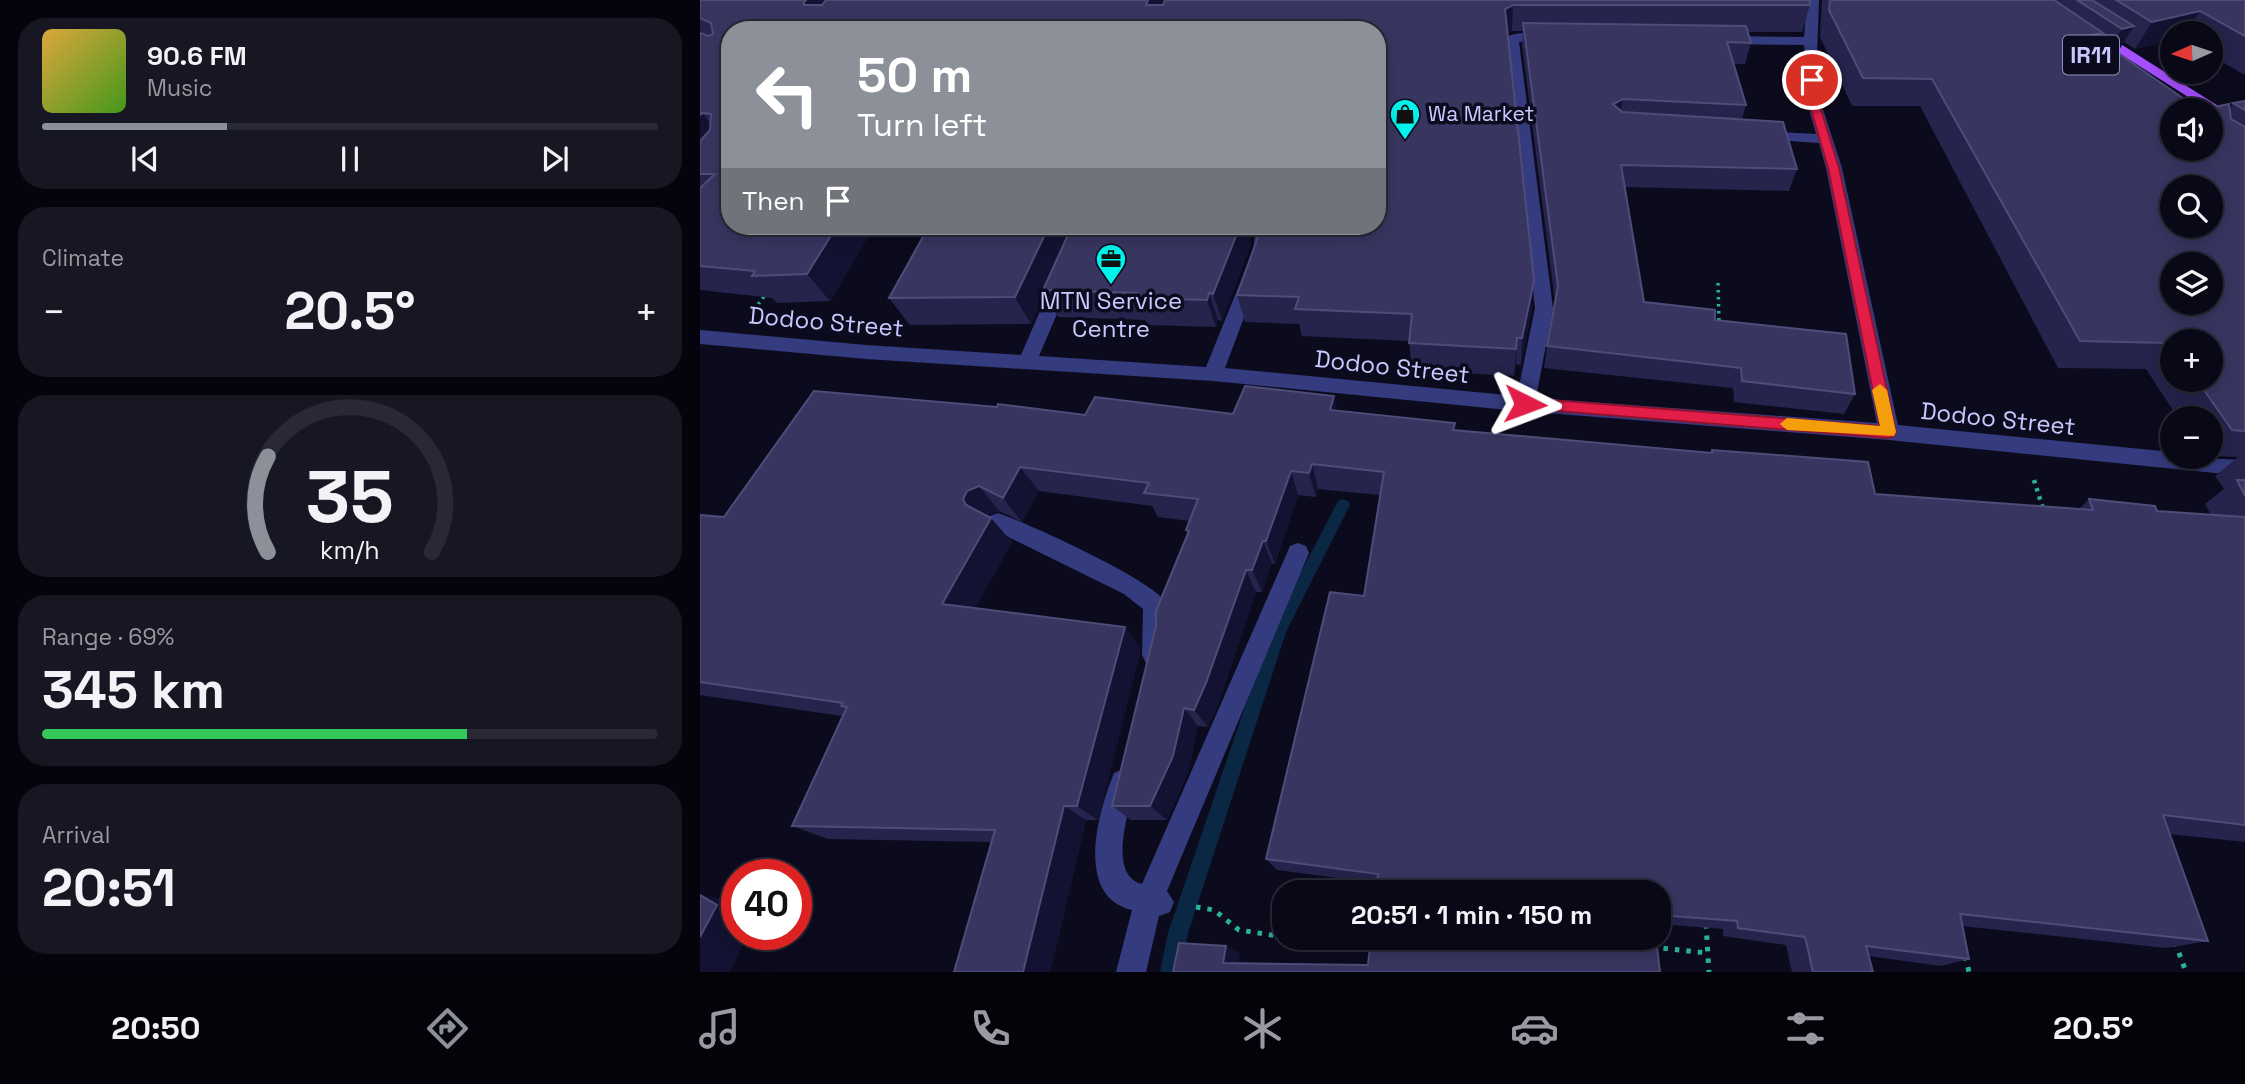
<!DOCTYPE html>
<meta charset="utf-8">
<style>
:root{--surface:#090816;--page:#171623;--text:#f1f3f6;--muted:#999aa1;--line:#292935;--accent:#8c9099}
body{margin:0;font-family:"Space Grotesk",sans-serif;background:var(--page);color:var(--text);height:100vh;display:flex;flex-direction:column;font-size:26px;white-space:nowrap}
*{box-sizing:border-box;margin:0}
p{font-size:23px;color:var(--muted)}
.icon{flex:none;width:38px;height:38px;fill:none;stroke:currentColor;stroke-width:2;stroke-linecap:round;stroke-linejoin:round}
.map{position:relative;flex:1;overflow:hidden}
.details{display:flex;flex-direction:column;gap:18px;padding:18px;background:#05040c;width:700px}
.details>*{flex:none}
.banner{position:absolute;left:21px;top:21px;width:665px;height:214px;border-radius:28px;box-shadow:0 4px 18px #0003,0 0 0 2px var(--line);background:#8c9099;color:#fff;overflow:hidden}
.needle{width:46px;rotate:267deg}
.fabs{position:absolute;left:1460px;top:21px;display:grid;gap:14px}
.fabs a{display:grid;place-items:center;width:63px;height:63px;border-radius:50%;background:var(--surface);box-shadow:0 4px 18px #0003,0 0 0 2px var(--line);font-size:35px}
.speed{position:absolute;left:21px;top:859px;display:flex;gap:14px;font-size:35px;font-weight:700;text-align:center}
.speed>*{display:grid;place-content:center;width:91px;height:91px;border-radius:50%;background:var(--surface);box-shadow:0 4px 18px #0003,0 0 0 2px var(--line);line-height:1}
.speed .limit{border:10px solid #d22;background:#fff;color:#111}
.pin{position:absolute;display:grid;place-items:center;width:60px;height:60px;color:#fff;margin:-30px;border:4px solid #fff;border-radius:50%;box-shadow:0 2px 7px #0007}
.me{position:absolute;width:77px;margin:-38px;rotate:93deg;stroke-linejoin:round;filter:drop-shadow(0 0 5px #0008)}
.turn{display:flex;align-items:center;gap:24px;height:147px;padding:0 21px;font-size:32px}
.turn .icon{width:91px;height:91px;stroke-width:2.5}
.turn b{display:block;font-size:49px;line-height:60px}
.then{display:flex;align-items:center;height:66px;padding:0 21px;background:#0003;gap:14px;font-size:26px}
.big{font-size:52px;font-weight:800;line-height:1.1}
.details .widget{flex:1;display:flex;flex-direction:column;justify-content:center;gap:10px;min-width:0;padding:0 24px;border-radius:28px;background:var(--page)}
.details .dial{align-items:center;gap:0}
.dial svg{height:182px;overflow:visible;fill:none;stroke:var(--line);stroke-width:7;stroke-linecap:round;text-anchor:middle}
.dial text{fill:var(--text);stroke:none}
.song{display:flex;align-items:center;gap:21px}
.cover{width:84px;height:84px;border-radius:10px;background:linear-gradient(135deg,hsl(40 70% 55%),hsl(100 70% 35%))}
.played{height:7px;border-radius:4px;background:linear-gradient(90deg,var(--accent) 30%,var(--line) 30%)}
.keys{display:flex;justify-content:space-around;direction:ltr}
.heat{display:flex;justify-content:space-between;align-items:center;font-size:38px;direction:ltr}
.charge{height:10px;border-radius:5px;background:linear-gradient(90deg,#34c759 69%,var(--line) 0)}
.trip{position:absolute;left:572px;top:880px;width:399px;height:70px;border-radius:28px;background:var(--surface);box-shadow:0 4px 18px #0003,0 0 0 2px var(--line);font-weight:800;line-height:70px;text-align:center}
.tabs{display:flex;height:112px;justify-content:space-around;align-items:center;background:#040309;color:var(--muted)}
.tabs .icon{width:49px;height:49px}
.tabs .on{color:var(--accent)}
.tabs b{font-size:32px;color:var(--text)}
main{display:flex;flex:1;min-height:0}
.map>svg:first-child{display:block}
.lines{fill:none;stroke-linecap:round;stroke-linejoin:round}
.stream{fill:#0a2743;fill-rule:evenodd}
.path-far2{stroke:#29b298;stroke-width:3.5;stroke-dasharray:2.5 4.5;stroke-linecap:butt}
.path-far1{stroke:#29b298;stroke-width:4.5;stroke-dasharray:3.5 5;stroke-linecap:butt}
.path{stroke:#29b298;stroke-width:5;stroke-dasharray:4.5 7;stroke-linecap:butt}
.minor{fill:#343b7e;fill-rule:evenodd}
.major{fill:#a64fff;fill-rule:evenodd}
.wall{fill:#26234c;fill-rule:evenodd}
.shaded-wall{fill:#141232}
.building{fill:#383560;stroke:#4e4c79;stroke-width:2;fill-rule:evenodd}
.route{fill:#e11d48;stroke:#92132f;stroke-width:2}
.slow{fill:#f59e0b}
.labels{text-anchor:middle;stroke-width:7;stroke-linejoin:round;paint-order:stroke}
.far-poi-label{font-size:21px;fill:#c8c9ff;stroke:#0c0b1e;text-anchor:start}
.shield{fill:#0c0b1e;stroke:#9090bc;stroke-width:2}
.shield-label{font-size:23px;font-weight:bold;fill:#c8c9ff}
.poi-label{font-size:24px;fill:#c8c9ff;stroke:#0c0b1e}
.street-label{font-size:24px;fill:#c8c9ff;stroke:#0c0b1e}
</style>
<main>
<section class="details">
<div class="widget">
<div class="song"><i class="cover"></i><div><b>90.6 FM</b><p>Music</p></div></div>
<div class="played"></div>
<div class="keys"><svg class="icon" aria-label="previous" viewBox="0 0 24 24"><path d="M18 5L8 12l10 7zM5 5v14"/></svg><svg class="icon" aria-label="pause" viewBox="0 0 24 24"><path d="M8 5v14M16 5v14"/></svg><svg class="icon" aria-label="next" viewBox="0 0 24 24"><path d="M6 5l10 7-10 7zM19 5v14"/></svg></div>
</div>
<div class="widget"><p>Climate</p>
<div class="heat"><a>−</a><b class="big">20.5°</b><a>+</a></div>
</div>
<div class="widget dial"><svg viewBox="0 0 100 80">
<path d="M14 69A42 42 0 1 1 86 69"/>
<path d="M14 69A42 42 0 0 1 14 27" stroke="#8c9099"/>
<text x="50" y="56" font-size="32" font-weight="700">35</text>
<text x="50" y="72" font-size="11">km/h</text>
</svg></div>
<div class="widget"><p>Range · 69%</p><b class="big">345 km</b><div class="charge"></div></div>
<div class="widget"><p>Arrival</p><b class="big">20:51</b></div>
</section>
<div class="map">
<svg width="1545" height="972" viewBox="0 0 1545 972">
<rect width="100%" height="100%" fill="#0c0b1e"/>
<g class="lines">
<polygon class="stream" points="643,499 648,501 650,505 586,632 488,933 480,972 460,972 468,933 571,630 638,501"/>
<g class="path-far2">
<polyline points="1018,283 1019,323"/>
<polyline points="54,310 66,294"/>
</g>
<polyline class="path-far1" points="1334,480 1344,512"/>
<g class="path">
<polyline points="496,907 514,910 539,930 584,937"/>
<polyline points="1006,924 1009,972"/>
<polyline points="590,938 634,945 673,945"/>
<polyline points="1475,942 1486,972"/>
<polyline points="952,947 1008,953"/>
<polyline points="1265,956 1269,972"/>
</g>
<g class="minor">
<path d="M1107 0H1119L1117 54 1122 106 1142 168 1198 425 1472 452V457L1545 460V476L1189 440 808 410 513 381 166 359 0 344V330L166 345 321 355 353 281 362 275 371 281 339 356 506 367 553 251 556 226H572L569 251 525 368 817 396 835 308 805 38C815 31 846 31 856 38L854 41 819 42 853 308 836 398 1177 423 1126 168 1119 143 1060 139 1053 135 1060 131 1116 134 1108 106 1104 45 1021 44 1014 40 1021 36 1104 37Z"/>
<path d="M298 513C327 523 456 581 467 604L466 655 462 663 454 666 446 663 442 655 443 609 424 594 290 528 287 522 290 516Z"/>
<path d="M598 543 606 546 609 553 467 891 474 902 470 912 459 916 446 972H416L432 910C374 896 398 812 414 773L423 769 432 773 436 782C430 807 406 875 442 884L587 553 590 546Z"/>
</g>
<polygon class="major" points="1397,29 1545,123 1545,133 1392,36 1392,30"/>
</g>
<g class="wall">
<polygon points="0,0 1110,5 1102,32 1048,32 1051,43 1045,64 1033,64 1046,105 1042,119 1097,169 1089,191 925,187 944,302 1015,320 1155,394 1144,414 1034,402 1033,388 844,368 847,346 855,302 822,45 823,31 812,31 807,34 832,308 821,365 816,364 814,376 712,370 709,341 602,336 599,324 545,322 537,295 677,226 677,30 30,30 30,226 174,226 130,301 77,303 72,298 0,290"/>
<path d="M1122 0H1545V75L1510 55V33H1472V40L1435 49 1424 42 1417 53 1500 110 1530 108 1533 103 1545 101V842L1469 834 1508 941 1466 948 1262 926 1269 959 1241 966 1168 956 1173 972H1092L1086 945 1023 936V929L959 924V892L677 883 577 870 566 859 664 596 680 495 618 489 616 497 598 495 575 564 572 563 562 592H556L519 702 508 727 498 726 488 772 467 820H431L412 806 488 534 486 530 490 521 458 517 452 506 339 491 322 522 299 511 288 515 287 516 312 542 275 608 441 648 398 820H386L350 972H254L291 842 128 839 92 826 142 716 0 695V515L24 517 385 415 533 414 637 411 755 430 1010 453 1012 450 1175 494 1379 509 1389 499 1457 511 1511 515 1505 504 1524 489 1515 476 1538 457 1510 456V418H1478L1446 369 1358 368 1220 106H1152L1120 37ZM1472 341 1510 380H1472Z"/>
<polygon points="551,243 522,321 518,320 516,327 447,325 445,320 358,317 345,293 331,324 210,325 189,298"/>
</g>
<g class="shaded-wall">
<polygon points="106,0 144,0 121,28 104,5 104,2"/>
<polygon points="448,0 466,0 454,30 446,5"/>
<polygon points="813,5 812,31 804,36 805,9"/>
<polygon points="1500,11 1485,33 1472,33 1472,40 1435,49 1452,22"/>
<polygon points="1434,26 1417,53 1405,56 1422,29"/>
<polygon points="1403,33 1386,60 1392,35"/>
<polygon points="923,99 919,120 913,104"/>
<polygon points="2,113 24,140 0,167 0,115"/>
<polygon points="137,226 174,226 130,301 107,274"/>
<polygon points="349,226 375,226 343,290 345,293 331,324 315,297"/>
<polygon points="540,226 547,226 551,243 522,321 513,294"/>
<polygon points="834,281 832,308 821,365 822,338"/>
<polygon points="509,293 518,320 516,327 507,300"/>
<polygon points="817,338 816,364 814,376 816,349"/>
<polygon points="634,396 639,422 630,410"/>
<polygon points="612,464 618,489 616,497 609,473"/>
<polygon points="320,467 339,491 322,522 303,498"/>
<polygon points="591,471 598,495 575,564 566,541"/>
<polygon points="279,486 299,511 288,515 285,523 291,518 312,542 266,625 242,604 266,505 263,499 267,491"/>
<polygon points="563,541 572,563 562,592 552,570"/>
<polygon points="546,570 556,592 519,702 508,727 494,710"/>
<polygon points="425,627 441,648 398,820 377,806"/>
<polygon points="484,708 498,726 488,772 467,820 450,806"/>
<polygon points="364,806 386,820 350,972 323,972"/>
<polygon points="0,894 37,903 37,934 48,934 30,972 0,972"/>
<polygon points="526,946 540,953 537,969 523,963"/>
</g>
<g class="building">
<polygon points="0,0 106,0 104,2 104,5 122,5 126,0 448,0 446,5 463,5 465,0 1110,0 1110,5 813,5 805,9 834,281 822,338 817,338 816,349 709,343 712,314 595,309 599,297 537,295 562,226 677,226 677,30 30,30 30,226 137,226 107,274 52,276 55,271 0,266 0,188 15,174 0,174 0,141 10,130 11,114 2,113 0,115 0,33 9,36 13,34 11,23 0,18"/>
<path d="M1130 0H1354L1403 33 1392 35 1500 110 1529 104 1531 119 1545 127V431L1532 430 1497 380H1510V341H1472V344L1471 343 1380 341 1232 79 1163 78 1129 10ZM1472 110H1510V149H1472ZM1472 187H1510V226H1472ZM1472 264H1510V303H1472Z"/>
<polygon points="1377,0 1392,0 1434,26 1422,29"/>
<polygon points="1416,0 1545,0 1545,36 1500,11 1452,22"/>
<polygon points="823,23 1046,26 1051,43 1027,42 1046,105 923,99 913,104 922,112 1083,122 1097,169 921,165 944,302 1015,310 1015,320 1146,334 1155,394 1042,381 1041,368 847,346 858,286"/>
<polygon points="1545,101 1545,110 1533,103"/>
<polygon points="229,226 349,226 315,297 189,298"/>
<polygon points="372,226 540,226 513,294 509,293 507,300 435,298 437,293 343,290"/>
<polygon points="545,386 634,396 630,410 755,423 753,430 1012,453 1012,450 1168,462 1175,494 1393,510 1389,499 1455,506 1457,511 1545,517 1545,825 1463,815 1508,941 1260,914 1269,959 1166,946 1173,972 1113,972 1105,937 1038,928 1037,921 959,915 959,892 676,892 678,874 566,859 630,592 664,596 684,472 612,464 609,473 591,471 566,541 563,541 552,570 546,570 506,683 494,710 484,708 473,756 450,806 412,806 456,626 456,611 489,531 486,530 498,499 444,493 449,483 320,467 303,498 279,486 267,491 263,499 266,505 291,518 242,604 425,627 377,806 364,806 323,972 254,972 295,830 92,826 147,707 141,706 143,703 0,682 0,515 24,517 114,391 297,407 298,404 385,415 395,397 533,414"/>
<polygon points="1537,480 1545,480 1545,496"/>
<polygon points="0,895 17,905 0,937"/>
<polygon points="671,938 956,938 960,972 473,972 479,943 526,946 523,963 668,965"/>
</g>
<polygon class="route" points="1112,77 1118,80 1120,106 1139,168 1196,432 1194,436 1189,438 820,408 817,404 825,398 1180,426 1128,168 1110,106 1107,80"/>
<polygon class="slow" points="1180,384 1187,390 1196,432 1194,436 1087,430 1080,424 1087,418 1180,426 1172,390"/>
<defs>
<g id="shop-pin" transform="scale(1.575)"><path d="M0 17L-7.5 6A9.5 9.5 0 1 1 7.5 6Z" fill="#00f3ec" stroke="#0c0b1e"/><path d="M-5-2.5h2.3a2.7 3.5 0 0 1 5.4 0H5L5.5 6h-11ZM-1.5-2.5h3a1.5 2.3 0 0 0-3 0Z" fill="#111"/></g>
<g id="office-pin" transform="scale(1.575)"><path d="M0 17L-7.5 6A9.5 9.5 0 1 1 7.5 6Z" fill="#00f3ec" stroke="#0c0b1e"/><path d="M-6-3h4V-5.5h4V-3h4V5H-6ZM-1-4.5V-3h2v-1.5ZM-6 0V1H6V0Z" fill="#111"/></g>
</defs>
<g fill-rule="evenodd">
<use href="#shop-pin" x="705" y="114"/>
<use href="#office-pin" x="411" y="259"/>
</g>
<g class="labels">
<g class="far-poi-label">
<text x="728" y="121">Wa Market</text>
</g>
<rect class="shield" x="1363" y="35.5" width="56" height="39" rx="5"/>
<g class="shield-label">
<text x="1391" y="63">IR11</text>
</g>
<g class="poi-label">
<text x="411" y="309">MTN Service<tspan x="411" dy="28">Centre</tspan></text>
</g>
<g class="street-label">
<text transform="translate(126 322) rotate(5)" y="8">Dodoo Street</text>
<text transform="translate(692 367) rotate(6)" y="8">Dodoo Street</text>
<text transform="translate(1298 419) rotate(6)" y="8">Dodoo Street</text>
</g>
</g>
</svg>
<div class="fabs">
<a><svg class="needle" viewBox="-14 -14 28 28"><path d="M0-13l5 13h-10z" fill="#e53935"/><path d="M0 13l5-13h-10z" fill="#999aa1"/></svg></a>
<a><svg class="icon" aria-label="sound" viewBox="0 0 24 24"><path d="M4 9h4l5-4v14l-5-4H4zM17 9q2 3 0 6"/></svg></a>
<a><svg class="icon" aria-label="search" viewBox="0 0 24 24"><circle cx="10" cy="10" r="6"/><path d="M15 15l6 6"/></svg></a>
<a><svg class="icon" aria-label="layers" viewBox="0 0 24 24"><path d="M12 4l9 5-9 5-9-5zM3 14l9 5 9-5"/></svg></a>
<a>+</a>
<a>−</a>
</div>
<div class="speed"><div class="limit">40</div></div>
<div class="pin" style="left:1112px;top:80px;background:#d93025"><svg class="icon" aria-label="arrive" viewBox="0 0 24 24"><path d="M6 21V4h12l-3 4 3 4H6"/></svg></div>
<svg class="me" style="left:825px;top:404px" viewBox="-20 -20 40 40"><path d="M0-17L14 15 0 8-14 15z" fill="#e11d48" stroke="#fff" stroke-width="4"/></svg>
<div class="trip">20:51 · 1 min · 150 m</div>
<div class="banner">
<div class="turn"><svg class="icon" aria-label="left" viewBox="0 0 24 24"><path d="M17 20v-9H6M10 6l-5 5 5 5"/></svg><div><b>50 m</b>Turn left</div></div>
<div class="then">Then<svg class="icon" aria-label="arrive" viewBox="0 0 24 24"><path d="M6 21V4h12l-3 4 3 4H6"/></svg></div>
</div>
</div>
</main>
<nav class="tabs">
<b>20:50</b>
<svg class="icon on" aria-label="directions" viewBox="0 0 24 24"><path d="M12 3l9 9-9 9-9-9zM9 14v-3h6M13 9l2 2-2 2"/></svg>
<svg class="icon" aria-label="music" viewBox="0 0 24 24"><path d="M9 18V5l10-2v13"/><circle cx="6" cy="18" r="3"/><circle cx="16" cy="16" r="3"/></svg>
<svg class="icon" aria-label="phone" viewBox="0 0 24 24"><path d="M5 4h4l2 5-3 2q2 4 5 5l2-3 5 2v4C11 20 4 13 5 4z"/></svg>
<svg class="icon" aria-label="climate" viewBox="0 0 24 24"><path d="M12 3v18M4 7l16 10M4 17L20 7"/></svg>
<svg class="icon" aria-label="car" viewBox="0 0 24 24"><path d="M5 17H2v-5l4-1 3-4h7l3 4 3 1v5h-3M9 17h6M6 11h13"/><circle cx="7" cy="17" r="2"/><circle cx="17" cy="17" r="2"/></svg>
<svg class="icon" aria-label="filters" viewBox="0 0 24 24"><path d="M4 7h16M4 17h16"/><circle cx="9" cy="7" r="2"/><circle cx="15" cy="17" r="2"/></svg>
<b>20.5°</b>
</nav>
